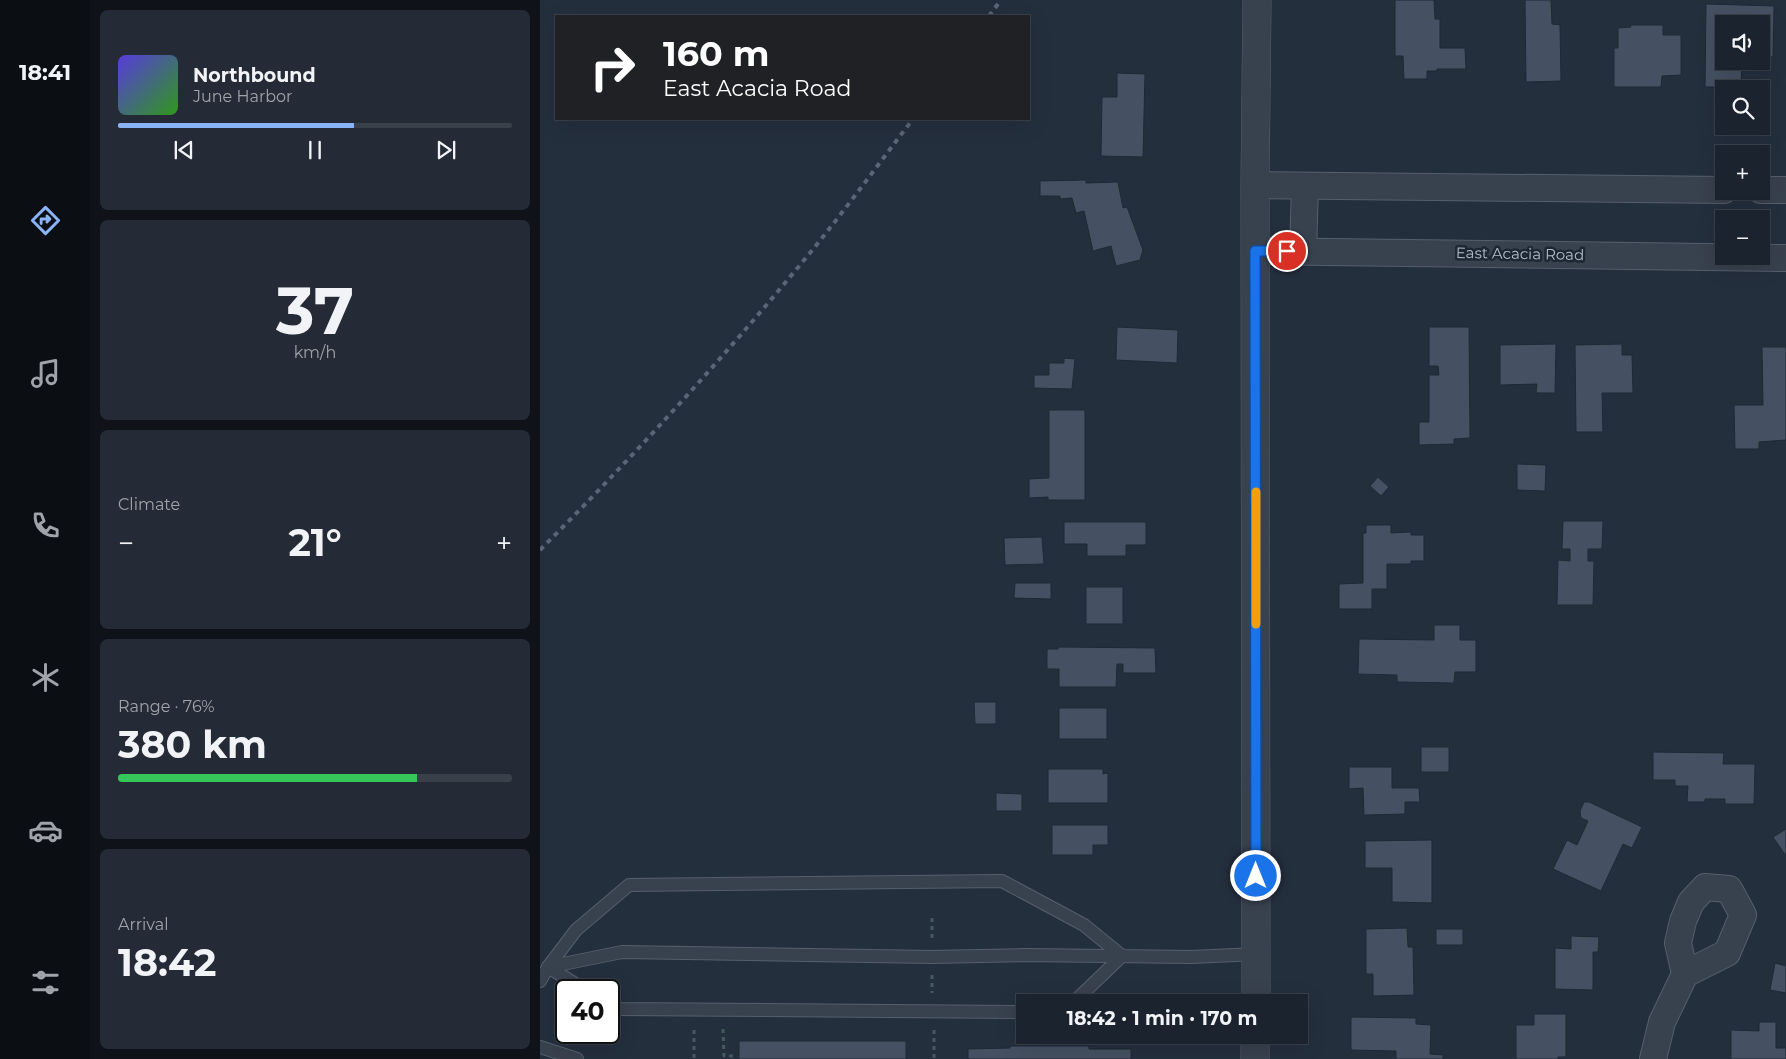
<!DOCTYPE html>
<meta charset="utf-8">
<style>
:root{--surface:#1b232e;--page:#242b36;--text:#f1f3f6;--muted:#a0a4aa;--line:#39404a;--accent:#8ab4f8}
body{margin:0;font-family:Montserrat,sans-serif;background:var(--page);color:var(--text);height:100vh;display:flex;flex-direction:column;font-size:19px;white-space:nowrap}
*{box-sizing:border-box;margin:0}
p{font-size:16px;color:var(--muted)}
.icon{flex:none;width:28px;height:28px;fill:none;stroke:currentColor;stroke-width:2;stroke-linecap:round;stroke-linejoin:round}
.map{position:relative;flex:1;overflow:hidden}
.panel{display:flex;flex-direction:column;gap:10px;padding:10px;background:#0f1319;width:450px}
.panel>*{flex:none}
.top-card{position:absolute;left:15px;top:15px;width:475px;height:105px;border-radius:0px;box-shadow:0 5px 20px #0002,0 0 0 1px var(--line);background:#202124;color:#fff;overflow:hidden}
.fabs{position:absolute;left:1175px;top:15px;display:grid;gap:10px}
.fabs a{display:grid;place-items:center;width:55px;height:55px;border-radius:0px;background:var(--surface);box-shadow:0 5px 20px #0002,0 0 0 1px var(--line);font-size:25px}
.speed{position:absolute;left:15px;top:979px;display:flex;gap:10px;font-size:25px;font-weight:700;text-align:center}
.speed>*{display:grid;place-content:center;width:65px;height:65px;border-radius:50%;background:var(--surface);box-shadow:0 5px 20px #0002,0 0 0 1px var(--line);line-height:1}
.speed .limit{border:2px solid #111;border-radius:8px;background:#fff;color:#111}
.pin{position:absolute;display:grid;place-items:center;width:42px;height:42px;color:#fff;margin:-21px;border:2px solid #fff;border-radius:50%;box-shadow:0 1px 5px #0007}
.me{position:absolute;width:55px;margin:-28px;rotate:0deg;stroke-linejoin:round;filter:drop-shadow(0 0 4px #0008)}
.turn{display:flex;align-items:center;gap:18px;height:105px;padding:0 25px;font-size:22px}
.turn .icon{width:65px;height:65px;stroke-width:2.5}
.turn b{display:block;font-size:35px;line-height:42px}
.big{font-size:38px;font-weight:700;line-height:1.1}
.panel .card{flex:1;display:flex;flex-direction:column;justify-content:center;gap:8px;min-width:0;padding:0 18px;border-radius:8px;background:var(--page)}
.panel .dial{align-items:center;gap:0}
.dial b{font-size:65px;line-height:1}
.song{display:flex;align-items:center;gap:15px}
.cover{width:60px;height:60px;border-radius:8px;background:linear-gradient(135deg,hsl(250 70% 55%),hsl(110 70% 35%))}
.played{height:5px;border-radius:2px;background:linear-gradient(90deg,var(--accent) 60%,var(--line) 60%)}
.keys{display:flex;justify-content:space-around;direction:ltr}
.heat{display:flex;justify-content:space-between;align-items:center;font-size:28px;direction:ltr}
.charge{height:8px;border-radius:4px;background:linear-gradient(90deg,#34c759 76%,var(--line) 0)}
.trip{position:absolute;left:476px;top:994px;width:292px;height:50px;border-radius:0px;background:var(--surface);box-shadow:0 5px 20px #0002,0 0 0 1px var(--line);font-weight:700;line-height:50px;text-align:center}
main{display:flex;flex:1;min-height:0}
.tab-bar{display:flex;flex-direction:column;width:90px;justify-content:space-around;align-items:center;background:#0b0e12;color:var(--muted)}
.tab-bar .icon{width:35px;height:35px}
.tab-bar .current{color:var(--accent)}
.tab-bar b{font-size:22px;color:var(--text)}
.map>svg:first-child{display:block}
.building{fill:#455162;stroke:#1f2835}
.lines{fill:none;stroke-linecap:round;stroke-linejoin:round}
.service-casing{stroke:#565f6c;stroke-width:14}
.minor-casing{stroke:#565f6c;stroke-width:28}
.tertiary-casing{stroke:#565f6c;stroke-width:29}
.path{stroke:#44595c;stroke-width:3;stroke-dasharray:4 4;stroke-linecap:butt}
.service{stroke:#38414e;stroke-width:12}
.minor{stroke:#38414e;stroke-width:26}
.tertiary{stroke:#38414e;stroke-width:28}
.rail{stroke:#5a6575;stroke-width:4;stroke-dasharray:5 5;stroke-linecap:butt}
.route-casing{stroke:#114b97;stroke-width:12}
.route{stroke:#1a73e8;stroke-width:9}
.slow{stroke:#f59e0b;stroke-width:9}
.labels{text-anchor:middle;stroke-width:5;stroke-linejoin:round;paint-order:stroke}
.street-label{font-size:15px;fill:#b4bcc9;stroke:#1d2633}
</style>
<main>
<nav class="tab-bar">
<b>18:41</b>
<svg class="icon current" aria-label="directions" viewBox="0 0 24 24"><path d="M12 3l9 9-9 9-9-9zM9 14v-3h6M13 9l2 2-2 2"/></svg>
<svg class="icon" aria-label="music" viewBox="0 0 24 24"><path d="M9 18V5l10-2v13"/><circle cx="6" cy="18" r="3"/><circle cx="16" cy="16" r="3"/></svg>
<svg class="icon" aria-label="phone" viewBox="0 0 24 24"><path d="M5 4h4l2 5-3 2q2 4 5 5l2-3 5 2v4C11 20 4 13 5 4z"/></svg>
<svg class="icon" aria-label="climate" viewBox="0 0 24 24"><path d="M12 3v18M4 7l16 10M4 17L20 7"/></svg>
<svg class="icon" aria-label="car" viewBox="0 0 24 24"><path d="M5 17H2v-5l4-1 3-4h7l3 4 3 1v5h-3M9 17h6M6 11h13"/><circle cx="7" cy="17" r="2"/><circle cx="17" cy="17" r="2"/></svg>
<svg class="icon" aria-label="filters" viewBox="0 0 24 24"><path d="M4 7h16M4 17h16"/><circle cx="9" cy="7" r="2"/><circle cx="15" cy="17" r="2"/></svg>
</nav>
<section class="panel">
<div class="card">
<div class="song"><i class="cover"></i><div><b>Northbound</b><p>June Harbor</p></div></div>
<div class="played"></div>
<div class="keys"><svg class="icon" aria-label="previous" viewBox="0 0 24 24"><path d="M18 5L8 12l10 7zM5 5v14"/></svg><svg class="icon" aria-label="pause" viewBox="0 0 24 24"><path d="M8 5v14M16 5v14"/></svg><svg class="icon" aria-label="next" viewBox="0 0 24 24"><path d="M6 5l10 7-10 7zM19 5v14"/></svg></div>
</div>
<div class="card dial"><b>37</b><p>km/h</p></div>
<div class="card"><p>Climate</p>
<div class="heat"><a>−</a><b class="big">21°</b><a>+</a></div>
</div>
<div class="card"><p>Range · 76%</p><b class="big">380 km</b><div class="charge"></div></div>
<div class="card"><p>Arrival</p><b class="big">18:42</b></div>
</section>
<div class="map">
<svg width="1246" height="1059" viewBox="0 0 1246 1059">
<rect width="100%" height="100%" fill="#242f3e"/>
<g class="building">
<polygon points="855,0 894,0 895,19 900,19 900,48 925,48 926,69 897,69 897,71 887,71 887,79 864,79 863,56 855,56"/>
<polygon points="985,0 1011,0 1012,24 1020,25 1021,81 986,82"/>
<polygon points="1166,4 1234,6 1233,57 1221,57 1221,24 1184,24 1184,61 1202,61 1201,87 1165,87"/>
<polygon points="1090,25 1123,25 1123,35 1141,35 1141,75 1122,76 1121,87 1074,87 1074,48 1078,48 1078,28 1091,27"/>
<polygon points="577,73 605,74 603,157 561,156 562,97 577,97"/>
<polygon points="546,180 546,183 578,182 583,208 587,207 603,250 600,260 576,266 571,246 553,251 544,211 536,213 532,198 520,199 520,196 500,196 500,181"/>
<polygon points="577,327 638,330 637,363 576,360"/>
<polygon points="889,327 929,327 930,438 914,439 914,444 879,445 879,422 889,422 889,375 899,375 898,366 889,366"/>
<polygon points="1016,344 1015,393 996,393 997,384 960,385 960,345"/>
<polygon points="1082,344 1082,355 1092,355 1093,393 1062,393 1063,432 1036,432 1035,345"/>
<polygon points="1222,347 1246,347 1246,440 1219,442 1219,449 1195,449 1194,405 1223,405"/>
<polygon points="524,358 535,359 532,389 494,388 494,375 509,375 509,363 524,363"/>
<polygon points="509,410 545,410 545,500 508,500 508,497 489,498 489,479 509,478"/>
<polygon points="977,464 1006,465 1005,491 977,490"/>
<polygon points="838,477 849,487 841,496 830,486"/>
<polygon points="1023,521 1063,521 1062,549 1048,549 1048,561 1054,561 1053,605 1017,605 1018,560 1030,561 1030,549 1022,549"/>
<polygon points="524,522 606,522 606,545 586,545 586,556 547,556 547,544 524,544"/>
<polygon points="826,525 851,525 851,533 871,532 871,535 884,535 884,561 871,561 871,564 847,564 847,589 832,589 832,609 799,609 799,584 823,583 823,533 826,533"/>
<polygon points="502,537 504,564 465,565 464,538"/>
<polygon points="475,583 511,583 511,599 474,598"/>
<rect x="546" y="587" width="37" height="37"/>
<polygon points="894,625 920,625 920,640 936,640 936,672 915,672 914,683 857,682 857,675 818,674 819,639 894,640"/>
<polygon points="518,647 615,648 616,673 583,673 583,664 577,664 576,687 519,687 519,669 507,669 507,649 518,649"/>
<polygon points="434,702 456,702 456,724 435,724"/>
<rect x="519" y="708" width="48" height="31"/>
<rect x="881" y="747" width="28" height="25"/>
<polygon points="1113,752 1184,753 1183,764 1215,764 1214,804 1185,804 1185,799 1165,799 1165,802 1147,802 1148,786 1135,786 1135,780 1113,780"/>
<polygon points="809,767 852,767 852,788 879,788 880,802 865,802 865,814 824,815 823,788 809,789"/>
<polygon points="508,769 563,769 563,774 568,773 568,803 508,803"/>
<polygon points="456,793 482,794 482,811 456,811"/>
<polygon points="1044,802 1049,802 1102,827 1092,848 1083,844 1061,891 1013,869 1027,840 1037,845 1048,821 1041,818 1040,811"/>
<polygon points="512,825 568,825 568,845 553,845 553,855 512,855"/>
<polygon points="1246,829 1246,856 1233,837"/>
<polygon points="892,840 892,903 852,902 852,868 825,868 825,841"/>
<polygon points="867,928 868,947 873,947 874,995 833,996 833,974 826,974 826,929"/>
<rect x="896" y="929" width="27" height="16"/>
<polygon points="1031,936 1059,937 1058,952 1053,952 1053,990 1015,989 1015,948 1031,949"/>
<polygon points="1235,963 1246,966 1246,993 1230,990"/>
<polygon points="994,1014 1026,1014 1026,1057 1018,1057 1018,1059 976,1059 976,1025 994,1025"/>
<polygon points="811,1017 876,1018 876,1024 891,1025 890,1054 903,1055 903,1059 856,1059 856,1051 811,1050"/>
<polygon points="1219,1022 1236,1022 1236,1048 1246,1048 1246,1059 1191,1059 1191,1030 1219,1031"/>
<rect x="199" y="1041" width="167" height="18"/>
<polygon points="470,1046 549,1046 549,1049 591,1049 591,1059 428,1059 428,1049 470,1048"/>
</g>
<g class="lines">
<g class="service-casing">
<g id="service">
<polyline points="8,967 82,952 392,957 485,955 651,957 717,954"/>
<polyline points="8,967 45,990"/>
<polyline points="0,981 8,967 36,930 89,885 462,881 544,925 582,956"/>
<polyline points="534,1002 582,956"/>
<polyline points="69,1005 75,1009 485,1012"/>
<polyline points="0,1047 37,1059"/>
</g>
</g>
<g class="minor-casing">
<g id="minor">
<polyline points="715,185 1184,190"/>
<polyline points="1221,190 1246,190"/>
<polyline points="715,251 1246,258"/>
<polyline points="763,251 765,186"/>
<polyline points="1113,1059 1122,1022 1145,974 1138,943 1143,921 1151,902 1165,887 1189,889 1203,915 1187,953 1145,974"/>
</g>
</g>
<g class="tertiary-casing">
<g id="tertiary">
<polyline points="716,1002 715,185 717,0"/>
<polyline points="715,1059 715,1035"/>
</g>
</g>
<g class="path">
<polyline points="392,938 392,916"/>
<polyline points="392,975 392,993"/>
<polyline points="183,1029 184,1056 193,1056 193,1059"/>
<polyline points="154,1030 154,1059"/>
<polyline points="394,1030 394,1059"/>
</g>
<use href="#service" class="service"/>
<use href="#minor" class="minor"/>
<use href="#tertiary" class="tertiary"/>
<g class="rail">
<polyline points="449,16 461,0"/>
<path d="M0 550C96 454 188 353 274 248 308 206 340 162 373 119"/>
</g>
</g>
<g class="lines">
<g class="route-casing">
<polyline id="route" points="716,876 715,251 747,251"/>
</g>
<use href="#route" class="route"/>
<polyline class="slow" points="716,492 716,624"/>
</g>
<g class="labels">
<g class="street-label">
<text transform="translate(980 254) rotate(1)" y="5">East Acacia Road</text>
</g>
</g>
</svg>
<div class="fabs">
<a><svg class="icon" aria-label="sound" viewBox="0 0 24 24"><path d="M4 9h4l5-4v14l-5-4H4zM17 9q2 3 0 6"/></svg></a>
<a><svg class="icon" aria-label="search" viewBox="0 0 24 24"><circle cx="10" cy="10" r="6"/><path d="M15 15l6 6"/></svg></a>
<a>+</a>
<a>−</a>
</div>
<div class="speed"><div class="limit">40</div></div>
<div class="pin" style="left:747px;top:251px;background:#d93025"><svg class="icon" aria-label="arrive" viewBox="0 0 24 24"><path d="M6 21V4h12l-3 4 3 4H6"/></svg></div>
<svg class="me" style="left:716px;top:876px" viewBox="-20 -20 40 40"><circle r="17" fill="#1a73e8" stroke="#fff" stroke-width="3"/><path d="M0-11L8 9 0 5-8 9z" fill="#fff"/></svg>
<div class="trip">18:42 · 1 min · 170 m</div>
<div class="top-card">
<div class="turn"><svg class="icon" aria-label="right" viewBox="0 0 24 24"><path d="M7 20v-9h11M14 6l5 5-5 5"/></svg><div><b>160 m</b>East Acacia Road</div></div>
</div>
</div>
</main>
